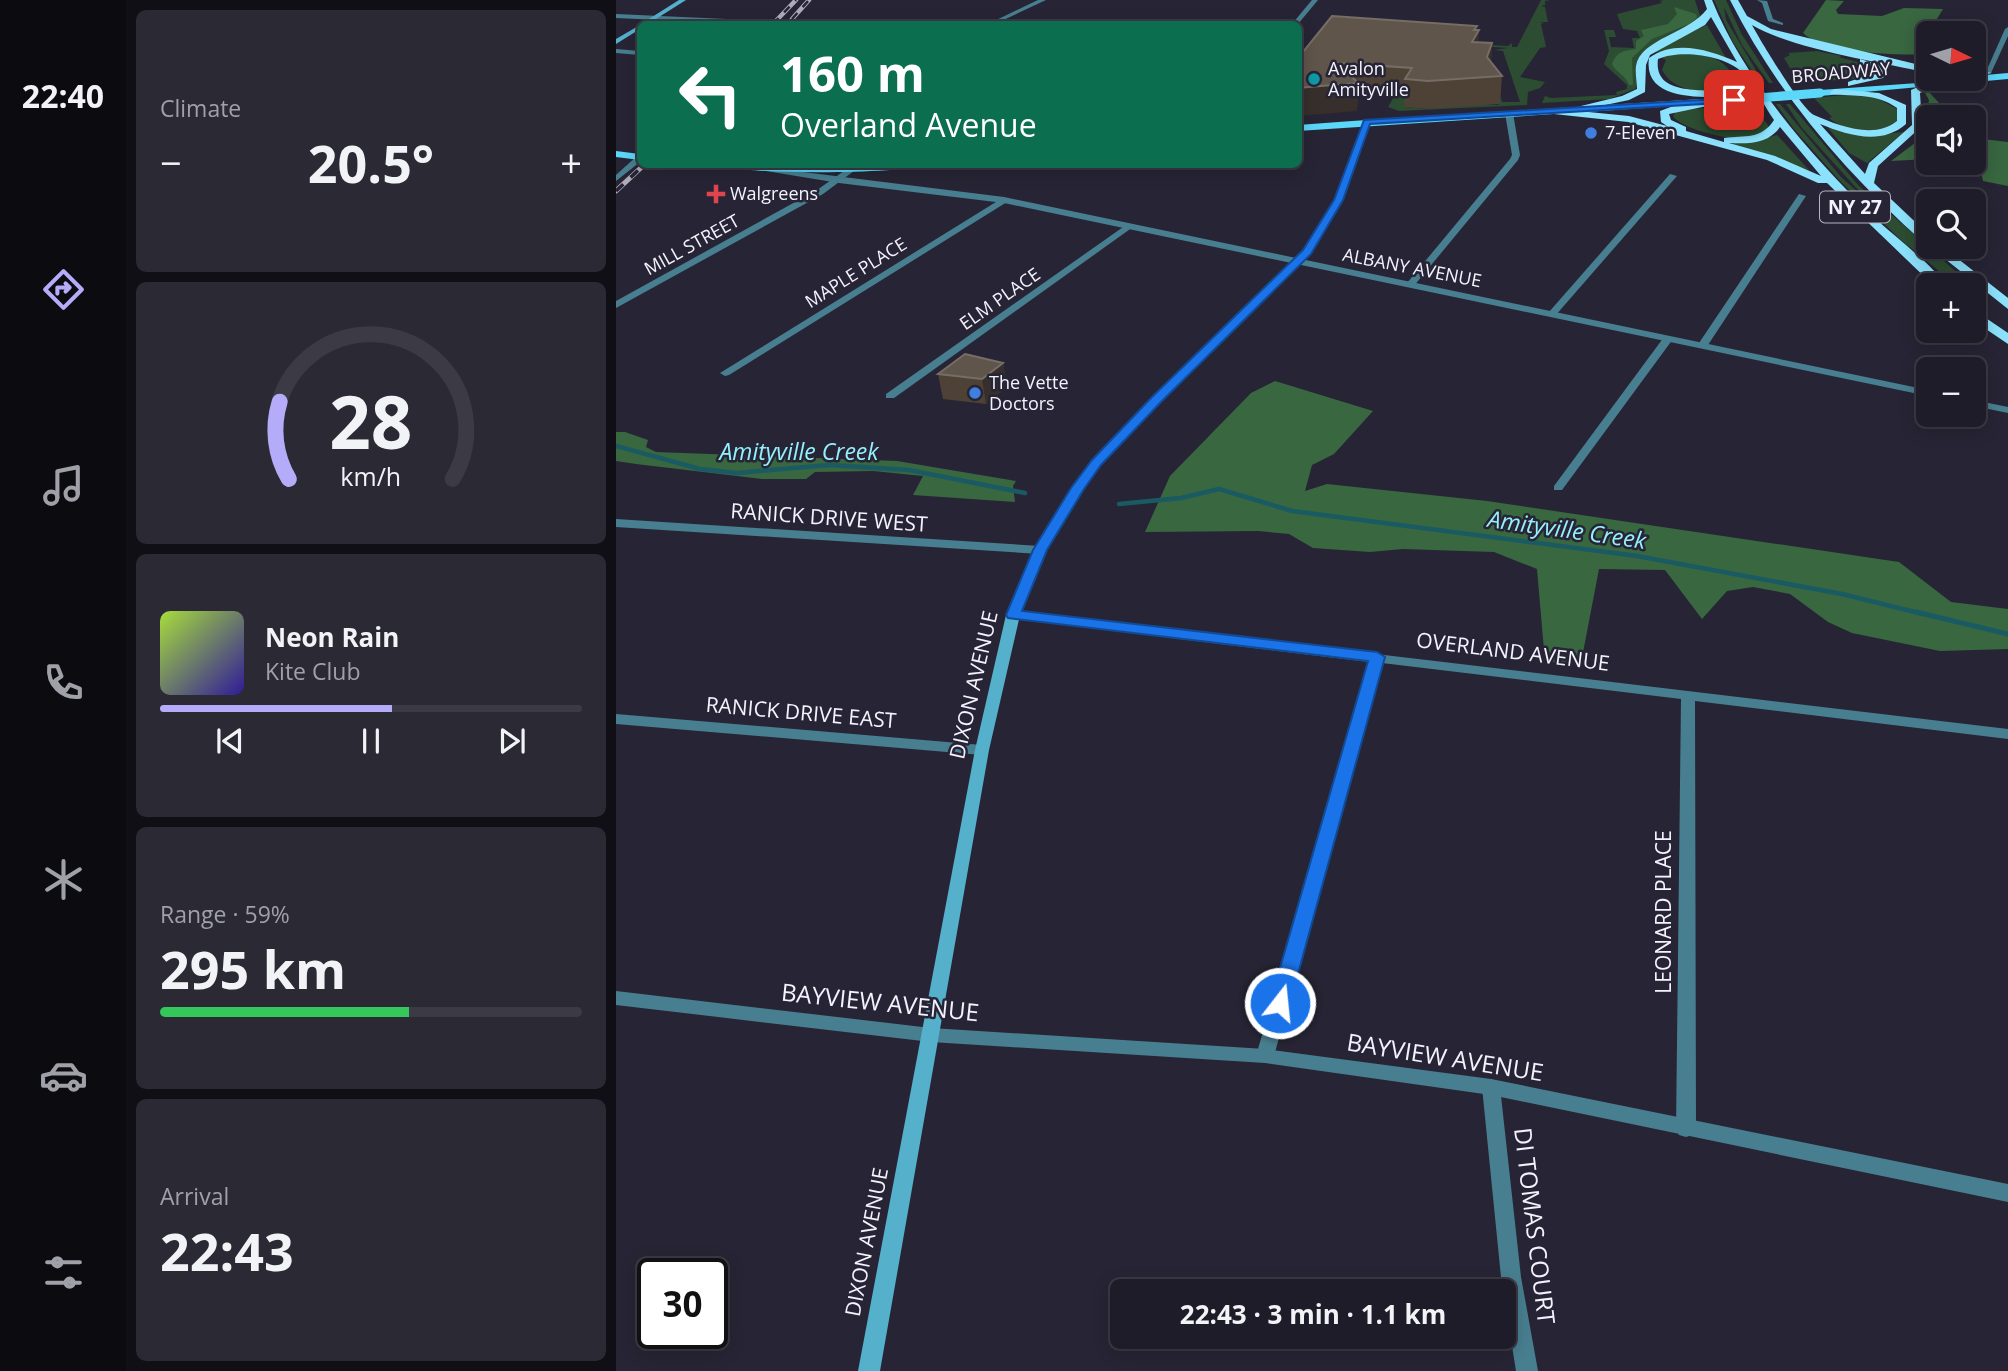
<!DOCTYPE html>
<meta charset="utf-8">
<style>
:root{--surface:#1d1c28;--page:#2a2934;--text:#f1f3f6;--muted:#a0a1a8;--line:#3b3a45;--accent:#b4acf9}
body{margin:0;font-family:"Open Sans",sans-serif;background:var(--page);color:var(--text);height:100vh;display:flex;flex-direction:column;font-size:26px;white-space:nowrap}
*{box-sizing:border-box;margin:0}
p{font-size:23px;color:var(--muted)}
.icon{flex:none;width:38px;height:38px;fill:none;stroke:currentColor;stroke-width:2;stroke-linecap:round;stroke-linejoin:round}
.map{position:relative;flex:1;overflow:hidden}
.details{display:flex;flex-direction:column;gap:10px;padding:10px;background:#100f16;width:490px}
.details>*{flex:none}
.hud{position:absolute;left:21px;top:21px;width:665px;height:147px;border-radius:10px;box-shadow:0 4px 18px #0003,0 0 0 2px var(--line);background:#0b6e4f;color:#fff;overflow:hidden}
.needle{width:46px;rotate:95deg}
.controls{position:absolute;left:1300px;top:21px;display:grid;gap:14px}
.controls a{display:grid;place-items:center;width:70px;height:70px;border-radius:10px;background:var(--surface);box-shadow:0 4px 18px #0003,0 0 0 2px var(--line);font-size:35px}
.speed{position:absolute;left:21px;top:1258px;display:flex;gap:14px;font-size:35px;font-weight:700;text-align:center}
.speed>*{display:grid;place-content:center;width:91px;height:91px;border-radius:50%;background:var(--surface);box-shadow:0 4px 18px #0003,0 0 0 2px var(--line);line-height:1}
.speed .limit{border:4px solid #111;border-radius:10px;background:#fff;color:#111}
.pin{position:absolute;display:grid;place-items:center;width:60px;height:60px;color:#fff;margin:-30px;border-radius:14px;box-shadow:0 4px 10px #0006}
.me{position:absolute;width:77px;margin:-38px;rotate:16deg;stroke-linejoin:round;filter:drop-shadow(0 0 5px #0008)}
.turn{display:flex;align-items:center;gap:24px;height:147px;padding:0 28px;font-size:32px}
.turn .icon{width:91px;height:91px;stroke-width:2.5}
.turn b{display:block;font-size:49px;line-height:60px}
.big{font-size:52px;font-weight:700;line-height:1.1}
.details .tile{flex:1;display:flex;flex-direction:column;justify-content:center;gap:10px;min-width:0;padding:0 24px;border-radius:10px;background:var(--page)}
.details .dial{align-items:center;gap:0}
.dial svg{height:182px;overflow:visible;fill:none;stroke:var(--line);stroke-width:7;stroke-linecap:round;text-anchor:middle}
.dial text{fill:var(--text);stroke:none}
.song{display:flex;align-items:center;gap:21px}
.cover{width:84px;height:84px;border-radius:10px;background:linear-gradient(135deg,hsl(80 70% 55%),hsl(250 70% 35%))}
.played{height:7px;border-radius:4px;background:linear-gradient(90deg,var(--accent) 55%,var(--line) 55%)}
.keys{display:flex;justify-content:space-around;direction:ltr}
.heat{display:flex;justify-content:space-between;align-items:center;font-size:38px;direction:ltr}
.charge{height:10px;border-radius:5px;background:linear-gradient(90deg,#34c759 59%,var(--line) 0)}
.trip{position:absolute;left:494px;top:1279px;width:406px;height:70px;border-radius:10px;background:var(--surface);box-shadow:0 4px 18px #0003,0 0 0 2px var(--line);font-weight:700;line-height:70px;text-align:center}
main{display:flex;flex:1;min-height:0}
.dock{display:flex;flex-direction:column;width:126px;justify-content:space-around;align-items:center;background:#0c0b10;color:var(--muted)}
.dock .icon{width:49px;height:49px}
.dock .current{color:var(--accent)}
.dock b{font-size:32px;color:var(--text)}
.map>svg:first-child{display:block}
.green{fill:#2c4d31}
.forest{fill:#386740}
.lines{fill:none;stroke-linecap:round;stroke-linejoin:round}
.stream-far1{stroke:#1a5a63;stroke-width:4.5}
.stream{stroke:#1a5a63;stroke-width:5}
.minor{fill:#487f90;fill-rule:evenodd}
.tertiary{fill:#487f90;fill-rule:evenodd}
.secondary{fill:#55b0cc;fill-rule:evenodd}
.primary{fill:#5bd7fa;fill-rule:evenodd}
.trunk{fill:#8ce2fc;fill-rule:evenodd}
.rail-far1-casing{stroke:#aeacb9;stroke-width:4.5}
.rail-casing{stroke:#aeacb9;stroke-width:5}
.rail-far1{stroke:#272535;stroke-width:2.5;stroke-dasharray:8;stroke-linecap:butt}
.rail{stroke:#272535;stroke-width:3.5;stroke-dasharray:10;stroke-linecap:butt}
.primary-bridge{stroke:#5bd7fa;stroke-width:9}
.wall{fill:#4d4235}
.shaded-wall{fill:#372f2c}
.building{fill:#5f554b;stroke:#766e66;stroke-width:2}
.route{fill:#1a73e8;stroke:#114b97;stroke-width:2}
.culture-dot{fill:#0f9aa8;stroke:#272535;stroke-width:2.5}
.shop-dot{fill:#3f7fe0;stroke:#272535;stroke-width:2.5}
.health-dot{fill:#e0444e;stroke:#272535;stroke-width:2.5}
.labels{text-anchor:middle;stroke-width:5;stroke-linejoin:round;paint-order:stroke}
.far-poi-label{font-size:18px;fill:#f3f2fd;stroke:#272535;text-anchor:start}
.far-street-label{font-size:18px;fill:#f3f2fd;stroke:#272535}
.shield{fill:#272535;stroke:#b6b4c1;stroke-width:2}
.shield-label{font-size:19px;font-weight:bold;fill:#f3f2fd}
.street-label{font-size:21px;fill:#f3f2fd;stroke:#272535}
.water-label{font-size:23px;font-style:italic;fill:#95effd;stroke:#272535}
.near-street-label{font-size:24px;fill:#f3f2fd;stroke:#272535}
</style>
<main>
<nav class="dock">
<b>22:40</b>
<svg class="icon current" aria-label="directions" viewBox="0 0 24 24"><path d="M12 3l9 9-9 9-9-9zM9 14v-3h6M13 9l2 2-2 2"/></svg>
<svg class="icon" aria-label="music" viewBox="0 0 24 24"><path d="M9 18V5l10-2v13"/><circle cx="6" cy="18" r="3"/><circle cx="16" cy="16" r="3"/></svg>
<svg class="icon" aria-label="phone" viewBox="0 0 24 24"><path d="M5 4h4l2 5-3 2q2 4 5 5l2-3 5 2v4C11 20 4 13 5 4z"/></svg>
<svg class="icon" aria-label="climate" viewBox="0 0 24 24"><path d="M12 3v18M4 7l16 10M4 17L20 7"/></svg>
<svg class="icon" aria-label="car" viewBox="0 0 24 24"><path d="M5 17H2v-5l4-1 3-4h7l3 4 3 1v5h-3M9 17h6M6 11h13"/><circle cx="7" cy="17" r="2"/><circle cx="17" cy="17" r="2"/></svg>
<svg class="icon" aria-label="filters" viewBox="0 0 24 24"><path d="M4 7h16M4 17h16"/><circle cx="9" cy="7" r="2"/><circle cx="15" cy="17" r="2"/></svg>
</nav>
<section class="details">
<div class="tile"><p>Climate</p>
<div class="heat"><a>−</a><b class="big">20.5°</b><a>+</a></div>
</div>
<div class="tile dial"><svg viewBox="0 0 100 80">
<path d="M14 69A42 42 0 1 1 86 69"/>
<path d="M14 69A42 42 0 0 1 10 35" stroke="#b4acf9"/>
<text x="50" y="56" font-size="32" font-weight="700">28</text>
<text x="50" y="72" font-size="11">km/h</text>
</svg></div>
<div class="tile">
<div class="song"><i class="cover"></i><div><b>Neon Rain</b><p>Kite Club</p></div></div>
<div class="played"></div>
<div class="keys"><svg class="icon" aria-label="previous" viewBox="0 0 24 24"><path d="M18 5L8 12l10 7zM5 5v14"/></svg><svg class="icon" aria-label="pause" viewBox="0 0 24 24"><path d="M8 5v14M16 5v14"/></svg><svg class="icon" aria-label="next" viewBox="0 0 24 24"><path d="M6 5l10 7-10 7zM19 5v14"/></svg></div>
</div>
<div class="tile"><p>Range · 59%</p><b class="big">295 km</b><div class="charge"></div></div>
<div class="tile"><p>Arrival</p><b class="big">22:43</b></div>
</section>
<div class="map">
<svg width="1392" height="1371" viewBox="0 0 1392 1371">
<rect width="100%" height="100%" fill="#272535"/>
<g class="green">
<polygon points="925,0 935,0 929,1 929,5 925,6 929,7 932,22 923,22 928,23 925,24 930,47 924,48 904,77 929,82 924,88 912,92 911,105 783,111 772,107 779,95 798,96 789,107 811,109 813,105 881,105 884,104 883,92 886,102 904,102 887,51 878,50 892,48 765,39 892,46 896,43 896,47 901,47"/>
<polygon points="1048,0 1079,0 1085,19 1038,44 1019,89 993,99 926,103 929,96 935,98 1001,95 1000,92 1011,89 1011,85 988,64 993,51 988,30 998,30 1000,37 993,37 995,47 1018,48 1016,38 1024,38 1021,31 1007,29 1001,14 1046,3 1044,1"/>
<polygon points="1098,0 1110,0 1125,33 1157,83 1153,83 1126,45 1108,7 1110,20 1147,82 1143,82 1117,42"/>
<polygon points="1091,25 1110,58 1100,54 1038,52 1046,45"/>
<polygon points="1201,51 1226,56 1223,57 1249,64 1260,71 1259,74 1248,78 1183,83 1168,58 1174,55 1172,53"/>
<path d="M1076 53C1107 59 1109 62 1125 88 1098 91 1062 98 1046 70L1050 60 1046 58 1053 55Z"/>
<path d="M1229 95 1259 97 1283 110 1282 122C1262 135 1231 133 1213 118L1216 117 1198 98Z"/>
<path d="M1137 103 1153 127 1150 133C1141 135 1131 138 1122 138 1109 139 1064 128 1057 116L1060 111Z"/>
<polygon points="1160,104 1164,104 1225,177 1254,203 1186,128 1170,104 1174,104 1242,185 1355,285 1340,285 1285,240 1225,182 1178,129"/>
<polygon points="1212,128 1268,134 1288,132 1251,163 1233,153"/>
<path d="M1161 135 1193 170 1115 145C1126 137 1147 140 1161 135Z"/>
</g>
<g class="forest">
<path d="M1210 0 1228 1 1220 10 1222 14 1266 16 1288 8 1327 9 1305 45 1312 47V54C1285 56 1207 53 1187 33Z"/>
<path d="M1058 7 1080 14 1081 18 1073 24 1036 39 1016 58 1017 85H1013C1010 75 1000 73 996 64 1001 51 1008 51 1020 49V41L1028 36 1025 30 1052 24 1061 14Z"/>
<polygon points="1312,91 1336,117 1312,117 1312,159 1275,161 1307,137 1313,100 1309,93"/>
<polygon points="1358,138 1392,142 1392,186 1367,181 1362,158 1358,157"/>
<polygon points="659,381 757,411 718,454 696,465 689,491 711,484 871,501 1283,562 1335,602 1392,609 1392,649 1324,651 1236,633 1212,622 1174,594 1137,587 1111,591 1086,619 1049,570 983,569 965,663 929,662 921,569 878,552 787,549 754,552 697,548 673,534 642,531 529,532 554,476 635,393"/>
<polygon points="0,432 9,432 32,440 30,447 40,452 281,461 400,481 397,486 399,502 297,495 307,476 257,471 199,472 190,479 146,479 20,464 0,461"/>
</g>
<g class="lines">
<g class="stream-far1">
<polyline points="0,446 84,469 121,473 213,465 293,470 409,493"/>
<polyline points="503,504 565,498 603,489 676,511 1021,556 1226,594 1307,614"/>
</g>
<polyline class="stream" points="1300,612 1392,634"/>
<g class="minor">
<polygon points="422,0 430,0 379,24 372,24"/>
<polygon points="1141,0 1151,1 1157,19 1167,23 1167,25 1152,21 1146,3"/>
<polygon points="0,14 111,19 114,21 111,23 0,18"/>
<polygon points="1392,27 1392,36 1375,73 1369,74 1389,29"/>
<polygon points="0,49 24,51 24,55 0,53"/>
<polygon points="893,111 897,113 904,155 902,160 797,287 791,287 791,283 894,159 896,155 889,113"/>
<polygon points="21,156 24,156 24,162 0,181 0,175"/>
<polygon points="235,166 242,168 207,194 0,308 0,301 201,190"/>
<polygon points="1054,174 1061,176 939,316 933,316 933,312"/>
<polygon points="1183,194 1190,196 1090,348 1082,348 1081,346"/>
<polygon points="388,197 392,200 391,202 113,375 109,376 104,373"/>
<polygon points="510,225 517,227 278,398 270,398 270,394"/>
<polygon points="1052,336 1057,339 946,490 938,490 938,486 1048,337"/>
<polygon points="0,519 424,546 430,550 424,554 0,527"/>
<polygon points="397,611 1392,729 1392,739 1079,701 1080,1129 1077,1135 1070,1137 1063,1135 1060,1129 1065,699 766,663 658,1056 655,1061 649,1063 643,1061 640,1056 753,662 392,618 390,615 392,612"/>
<polygon points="0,714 366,745 373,750 366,755 0,724"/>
<polygon points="875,1079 882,1082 884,1087 905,1277 922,1371 900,1371 885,1277 866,1087 868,1082"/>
</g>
<g class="tertiary">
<polygon points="696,0 702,0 682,24 676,24"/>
<polygon points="147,167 388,197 1312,390 1312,396 388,203 223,183 150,171 147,171"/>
<polygon points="1358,400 1392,407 1392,413 1358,406"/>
<polygon points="0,991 315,1028 649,1049 875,1079 1392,1184 1392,1202 875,1095 649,1063 315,1042 0,1005"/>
</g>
<g class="secondary">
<polygon points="63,0 70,0 32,24 25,24"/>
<polygon points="24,25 24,29 0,44 0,39"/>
<polygon points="751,120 755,122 727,200 694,254 544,402 485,465 466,489 430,550 404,615 373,750 264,1371 242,1371 359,750 390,615 418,550 455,488 477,461 536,398 687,250 719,200 747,122"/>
</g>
<g class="primary">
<polygon points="1392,73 1392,79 1204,96 1199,93 1204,90 1358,79 1358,76"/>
<polygon points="1117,97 1122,100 1120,102 682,131 682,125 736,121"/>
<polygon points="0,151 24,154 24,160 0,157"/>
<path d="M98 164H309C289 175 118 175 98 164Z"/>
</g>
<g class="trunk">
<path d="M1088 0H1096C1127 78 1196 157 1256 215 1277 236 1314 262 1330 285H1317L1211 183H1202L1151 160 1012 122 938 114V110L942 109 1013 116 1051 126 1045 122 1044 111 1060 105 1097 99 1102 102 1101 104 1053 114 1055 120 1070 127V131L1108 142V138C1129 135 1145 140 1158 120 1148 106 1139 85 1127 73 1109 55 1065 49 1042 59 1037 97 1088 88 1112 92L1113 94 1108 97C1080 97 1027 99 1033 58 1059 39 1094 50 1121 62L1095 17 1089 25 1034 55 1030 65 1029 92 1013 100 970 109 965 106 1006 96 1021 89C1021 82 1019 73 1020 66 1024 39 1074 33 1091 9ZM1164 127 1205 176 1159 156 1113 143C1133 144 1152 144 1164 127Z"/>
<path d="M1114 0H1122L1131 16 1155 29 1312 67V73C1261 61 1179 50 1136 25 1144 40 1186 110 1198 115 1221 125 1258 140 1281 121V108C1261 93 1239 97 1215 94L1214 92 1219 89 1263 93 1290 105V124C1265 146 1231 135 1204 124L1249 174 1253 163 1296 125 1295 90 1321 79H1327V83L1304 93 1306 126 1262 166 1258 183 1312 234V244L1308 243C1229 172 1162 95 1114 0Z"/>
<polygon points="1244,59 1268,66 1271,72 1267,78 1232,86 1232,82 1261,72 1244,63"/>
<polygon points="1358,70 1376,73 1358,76"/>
<polygon points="1314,247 1327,247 1392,298 1392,309"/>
<polygon points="1358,310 1392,333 1392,344 1358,321"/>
</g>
<g class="rail-far1-casing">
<g id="rail-far1">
<polyline points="176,19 193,0"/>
<polyline points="157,24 180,0"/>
</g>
</g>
<g class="rail-casing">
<polyline id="rail" points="0,191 29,164"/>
</g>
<use href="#rail-far1" class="rail-far1"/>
<use href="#rail" class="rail"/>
<polyline class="primary-bridge" points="1117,100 1204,93"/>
</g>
<g class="wall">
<polygon points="861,26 860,30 863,30 862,42 876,43 875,62 886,76 884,104 811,109 788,107 789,96 742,92 741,111 682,58"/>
<polygon points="387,363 391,387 370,404 327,399 322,374"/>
</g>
<g class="shaded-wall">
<polygon points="861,26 860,35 863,30 861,56 856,42 858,30"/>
<polygon points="876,43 874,70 871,57"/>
<polygon points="742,83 741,111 682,116 682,88"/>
<polygon points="387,363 391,387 370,404 366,379"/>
</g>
<g class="building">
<polygon points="716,16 861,26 858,30 863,30 856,42 876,43 871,57 886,76 812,81 789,79 796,68 722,63 742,83 682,88 682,58"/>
<polygon points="349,354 387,363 366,379 322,374"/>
</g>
<polygon class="route" points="1118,98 1120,102 754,124 727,200 695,254 545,402 485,465 468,489 431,550 406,611 761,652 769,657 674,1003 671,1008 664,1011 657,1008 654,1003 752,661 392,618 390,615 417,550 455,488 476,460 536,397 687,250 718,200 748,120"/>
<circle class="culture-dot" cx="698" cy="79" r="7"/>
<g class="shop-dot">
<circle cx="975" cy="133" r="7"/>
<circle cx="359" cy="393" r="7"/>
</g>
<path class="health-dot" d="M96.5 183.5h7v7h7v7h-7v7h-7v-7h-7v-7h7z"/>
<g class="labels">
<g class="far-poi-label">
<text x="712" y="75">Avalon<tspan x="712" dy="21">Amityville</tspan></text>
<text x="989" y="139">7-Eleven</text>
<text x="114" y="200">Walgreens</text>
<text x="373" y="389">The Vette<tspan x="373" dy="21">Doctors</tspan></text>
</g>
<g class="far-street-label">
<text transform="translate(1225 73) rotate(-5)" y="6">BROADWAY</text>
<text transform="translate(76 245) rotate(-29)" y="6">MILL STREET</text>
<text transform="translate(796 268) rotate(11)" y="6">ALBANY AVENUE</text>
<text transform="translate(240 273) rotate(-32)" y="6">MAPLE PLACE</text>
<text transform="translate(384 299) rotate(-35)" y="6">ELM PLACE</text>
</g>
<rect class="shield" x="1204" y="191.5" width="70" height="31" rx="5"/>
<g class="shield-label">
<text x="1239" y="214">NY 27</text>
</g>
<g class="street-label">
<text transform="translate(213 518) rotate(4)" y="7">RANICK DRIVE WEST</text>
<text transform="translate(897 652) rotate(7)" y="7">OVERLAND AVENUE</text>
<text transform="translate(358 685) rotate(-77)" y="7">DIXON AVENUE</text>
<text transform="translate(185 713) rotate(5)" y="7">RANICK DRIVE EAST</text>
<text transform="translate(1048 912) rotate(-90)" y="7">LEONARD PLACE</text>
<text transform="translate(251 1242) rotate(-79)" y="7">DIXON AVENUE</text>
</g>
<g class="water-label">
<text x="183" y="460">Amityville Creek</text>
<text transform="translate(951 530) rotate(8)" y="8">Amityville Creek</text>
</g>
<g class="near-street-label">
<text transform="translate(264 1003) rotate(6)" y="8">BAYVIEW AVENUE</text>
<text transform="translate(829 1058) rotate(9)" y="8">BAYVIEW AVENUE</text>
<text transform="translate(918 1226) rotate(83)" y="8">DI TOMAS COURT</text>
</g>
</g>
</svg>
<div class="controls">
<a><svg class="needle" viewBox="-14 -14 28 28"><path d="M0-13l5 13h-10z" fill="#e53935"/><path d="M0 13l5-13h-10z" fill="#a0a1a8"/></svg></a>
<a><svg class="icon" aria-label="sound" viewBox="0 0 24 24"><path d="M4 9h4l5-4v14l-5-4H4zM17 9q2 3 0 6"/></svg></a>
<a><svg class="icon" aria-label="search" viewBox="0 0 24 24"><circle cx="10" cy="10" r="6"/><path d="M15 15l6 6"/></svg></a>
<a>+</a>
<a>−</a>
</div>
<div class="speed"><div class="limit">30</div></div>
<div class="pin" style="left:1118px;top:100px;background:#d93025"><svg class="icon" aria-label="arrive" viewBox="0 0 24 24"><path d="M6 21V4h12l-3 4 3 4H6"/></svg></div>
<svg class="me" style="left:664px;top:1003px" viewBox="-20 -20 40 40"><circle r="17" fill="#1a73e8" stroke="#fff" stroke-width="3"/><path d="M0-11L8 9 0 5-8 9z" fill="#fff"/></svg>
<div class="trip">22:43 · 3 min · 1.1 km</div>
<div class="hud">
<div class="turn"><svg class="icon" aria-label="left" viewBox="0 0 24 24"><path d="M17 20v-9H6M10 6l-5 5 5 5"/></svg><div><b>160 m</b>Overland Avenue</div></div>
</div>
</div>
</main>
